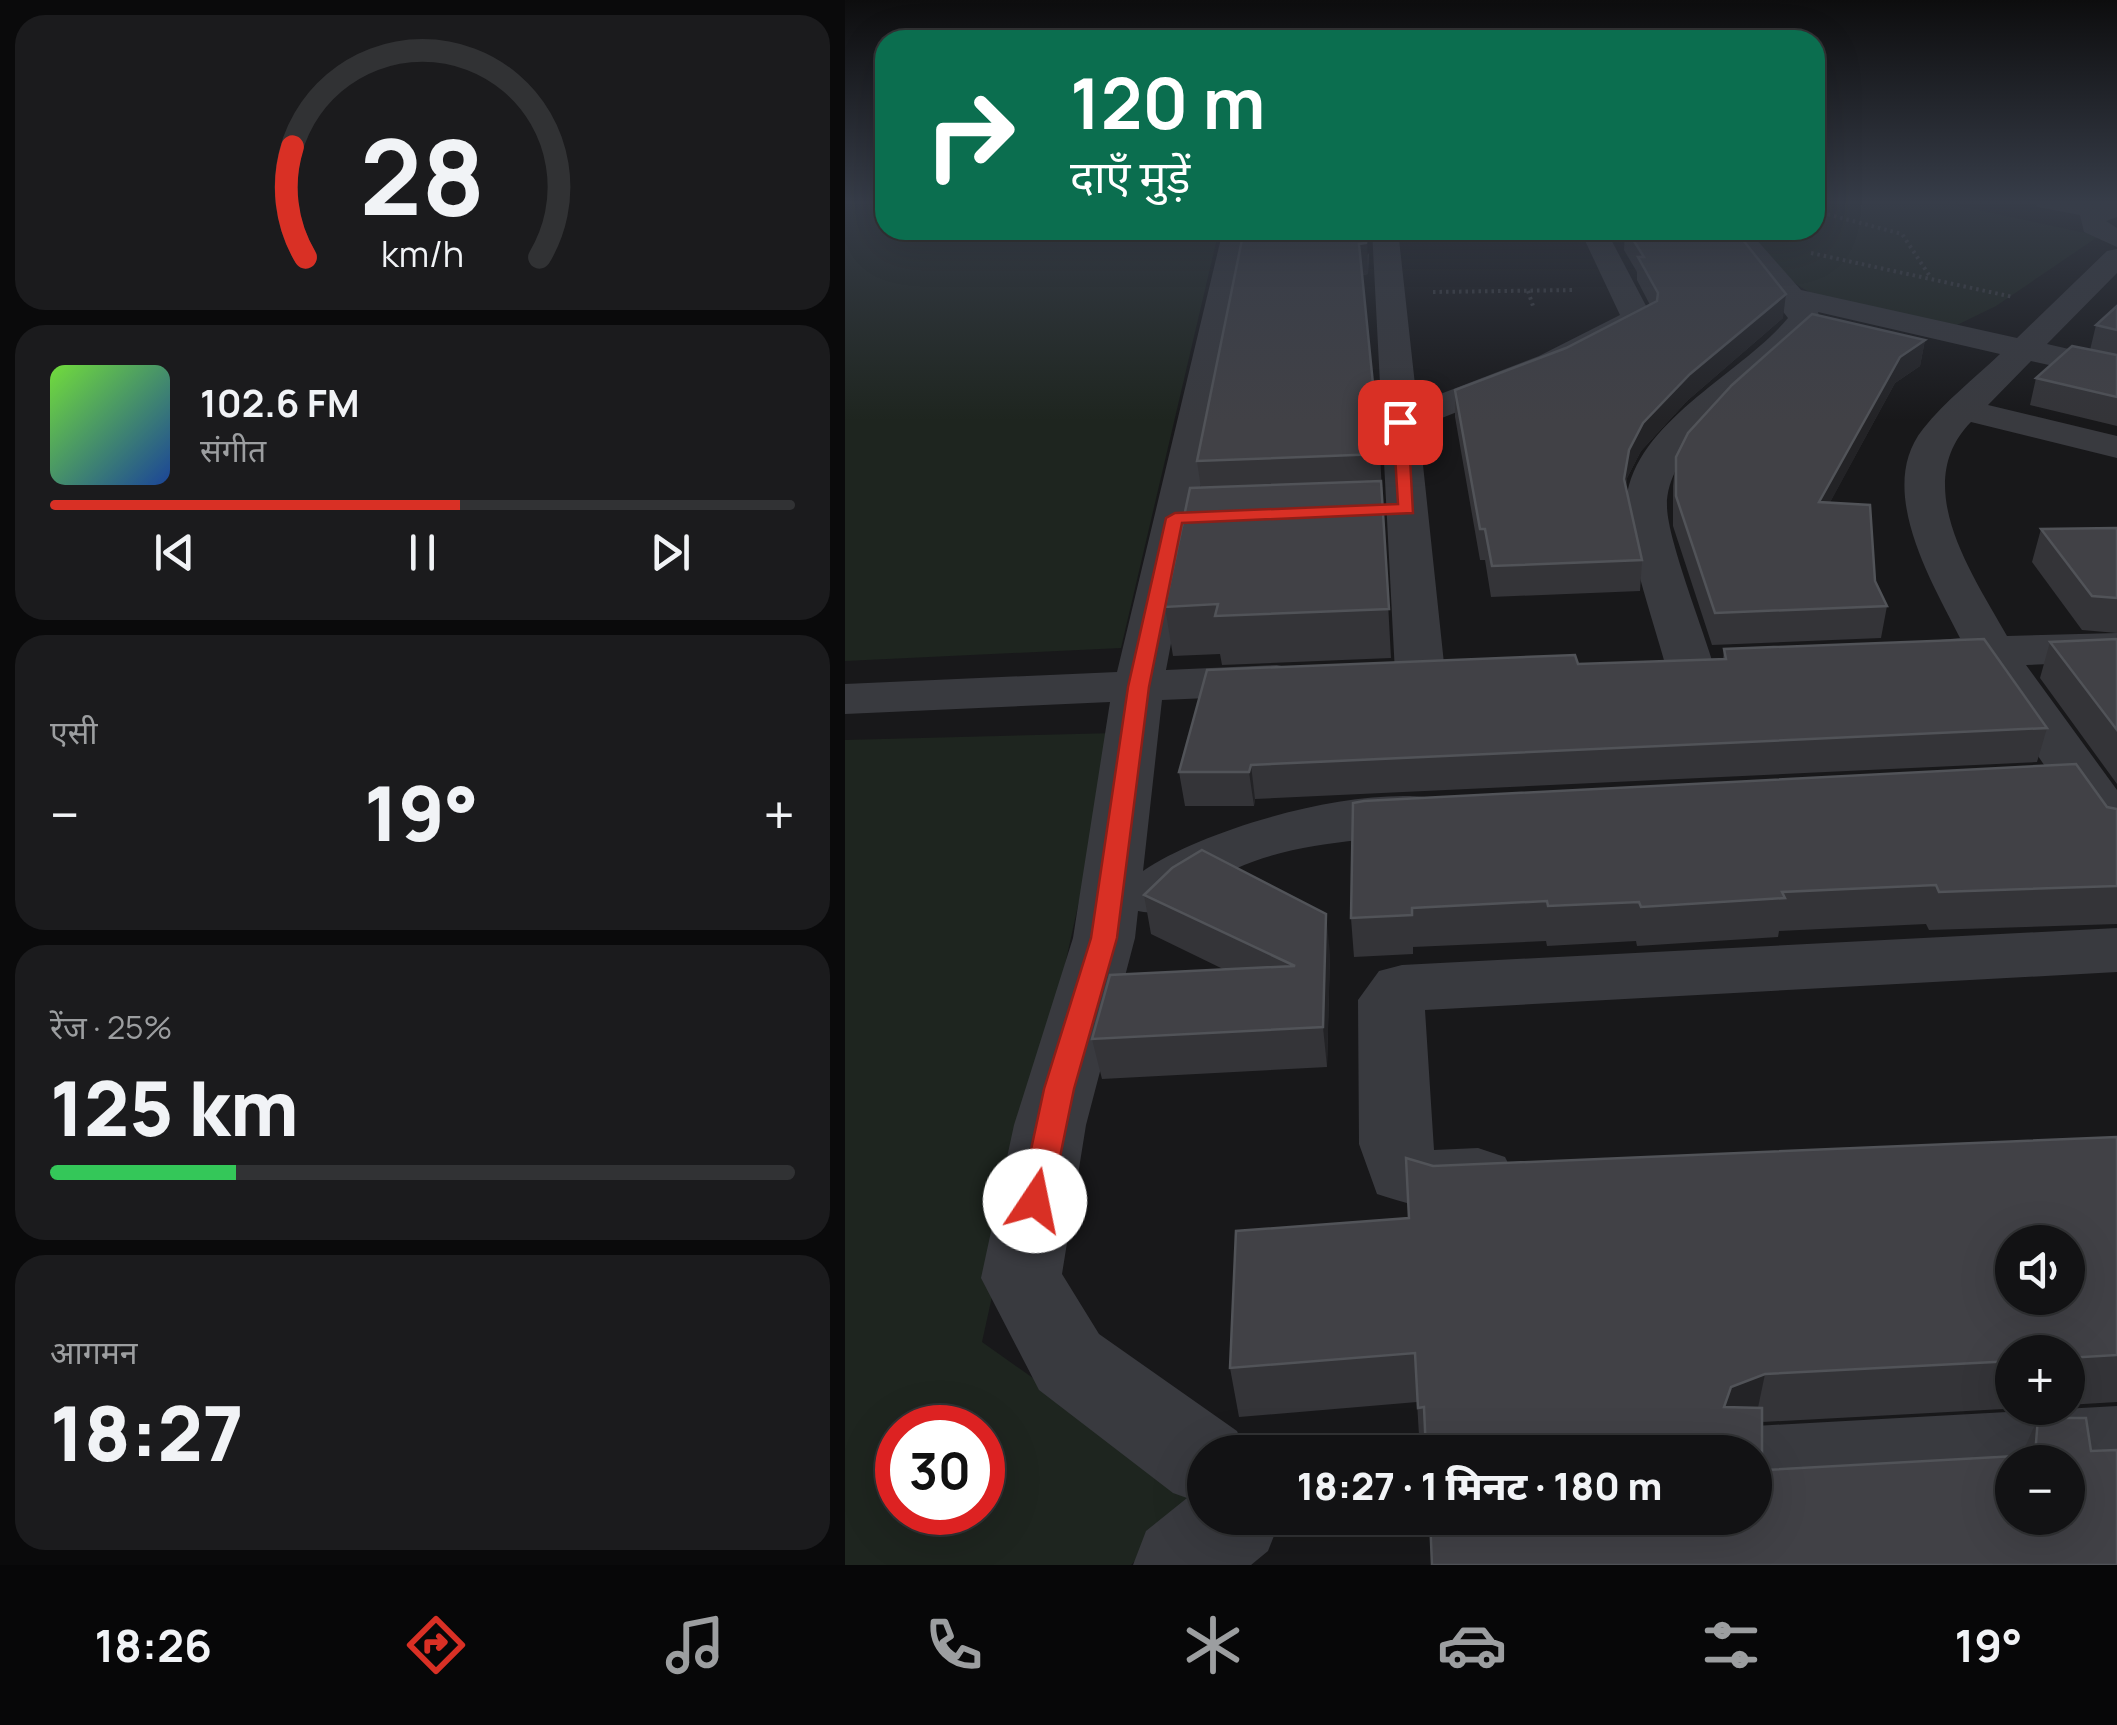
<!DOCTYPE html>
<html lang="hi">
<meta charset="utf-8">
<style>
:root{--surface:#121214;--page:#1b1b1d;--text:#f1f3f6;--muted:#9c9ea0;--line:#313234;--accent:#d93025}
body{margin:0;font-family:Manrope,"Noto Sans Devanagari",sans-serif;background:var(--page);color:var(--text);height:100vh;display:flex;flex-direction:column;font-size:38px;white-space:nowrap}
*{box-sizing:border-box;margin:0}
p{font-size:32px;color:var(--muted)}
.icon{flex:none;width:55px;height:55px;fill:none;stroke:currentColor;stroke-width:2;stroke-linecap:round;stroke-linejoin:round}
.map{position:relative;flex:1;overflow:hidden}
.sheet{display:flex;flex-direction:column;gap:15px;padding:15px;background:#0a0a0b;width:845px}
.sheet>*{flex:none}
.hud{position:absolute;left:30px;top:30px;width:950px;height:210px;border-radius:30px;box-shadow:0 10px 40px #0002,0 0 0 2px var(--line);background:#0b6e4f;color:#fff;overflow:hidden}
.controls{position:absolute;left:1150px;top:1225px;display:grid;gap:20px}
.controls a{display:grid;place-items:center;width:90px;height:90px;border-radius:50%;background:var(--surface);box-shadow:0 10px 40px #0002,0 0 0 2px var(--line);font-size:50px}
.speed{position:absolute;left:30px;top:1405px;display:flex;gap:20px;font-size:50px;font-weight:700;text-align:center}
.speed>*{display:grid;place-content:center;width:130px;height:130px;border-radius:50%;background:var(--surface);box-shadow:0 10px 40px #0002,0 0 0 2px var(--line);line-height:1}
.speed .limit{border:15px solid #d22;background:#fff;color:#111}
.pin{position:absolute;display:grid;place-items:center;width:85px;height:85px;color:#fff;margin:-42px;border-radius:20px;box-shadow:0 5px 15px #0006}
.me{position:absolute;width:110px;margin:-55px;rotate:11deg;stroke-linejoin:round;filter:drop-shadow(0 0 8px #0008)}
.turn{display:flex;align-items:center;gap:35px;height:210px;padding:0 30px;font-size:45px}
.turn .icon{width:130px;height:130px;stroke-width:2.5}
.turn b{display:block;font-size:70px;line-height:85px}
.big{font-size:75px;font-weight:800;line-height:1.1}
.sheet .widget{flex:1;display:flex;flex-direction:column;justify-content:center;gap:15px;min-width:0;padding:0 35px;border-radius:30px;background:var(--page)}
.sheet .dial{align-items:center;gap:0}
.dial svg{height:260px;overflow:visible;fill:none;stroke:var(--line);stroke-width:7;stroke-linecap:round;text-anchor:middle}
.dial text{fill:var(--text);stroke:none}
.song{display:flex;align-items:center;gap:30px}
.cover{width:120px;height:120px;border-radius:15px;background:linear-gradient(135deg,hsl(100 70% 55%),hsl(220 70% 35%))}
.played{height:10px;border-radius:5px;background:linear-gradient(90deg,var(--accent) 55%,var(--line) 55%)}
.keys{display:flex;justify-content:space-around;direction:ltr}
.heat{display:flex;justify-content:space-between;align-items:center;font-size:55px;direction:ltr}
.charge{height:15px;border-radius:8px;background:linear-gradient(90deg,#34c759 25%,var(--line) 0)}
.trip{position:absolute;left:342px;top:1435px;width:585px;height:100px;border-radius:50px;background:var(--surface);box-shadow:0 10px 40px #0002,0 0 0 2px var(--line);font-weight:800;line-height:100px;text-align:center}
.tab-bar{display:flex;height:160px;justify-content:space-around;align-items:center;background:#070708;color:var(--muted)}
.tab-bar .icon{width:70px;height:70px}
.tab-bar .on{color:var(--accent)}
.tab-bar b{font-size:45px;color:var(--text)}
main{display:flex;flex:1;min-height:0}
.map>svg:first-child{display:block}
.green{fill:#1e251f;fill-rule:evenodd}
.lines{fill:none;stroke-linecap:round;stroke-linejoin:round}
.path{stroke:#3f4146;stroke-width:4;stroke-dasharray:2.5 4;stroke-linecap:butt}
.minor{fill:#393a3f;fill-rule:evenodd}
.tertiary{fill:#393a3f;fill-rule:evenodd}
.wall{fill:#343438}
.shaded-wall{fill:#232326}
.building{fill:#414146;stroke:#515358;stroke-width:2.5;fill-rule:evenodd}
.route{fill:#d93025;stroke:#8d1f18;stroke-width:2.5}
</style>
<main>
<section class="sheet">
<div class="widget dial"><svg viewBox="0 0 100 80">
<path d="M14 69A42 42 0 1 1 86 69"/>
<path d="M14 69A42 42 0 0 1 10 35" stroke="#d93025"/>
<text x="50" y="56" font-size="32" font-weight="700">28</text>
<text x="50" y="72" font-size="11">km/h</text>
</svg></div>
<div class="widget">
<div class="song"><i class="cover"></i><div><b>102.6 FM</b><p>संगीत</p></div></div>
<div class="played"></div>
<div class="keys"><svg class="icon" aria-label="previous" viewBox="0 0 24 24"><path d="M18 5L8 12l10 7zM5 5v14"/></svg><svg class="icon" aria-label="pause" viewBox="0 0 24 24"><path d="M8 5v14M16 5v14"/></svg><svg class="icon" aria-label="next" viewBox="0 0 24 24"><path d="M6 5l10 7-10 7zM19 5v14"/></svg></div>
</div>
<div class="widget"><p>एसी</p>
<div class="heat"><a>−</a><b class="big">19°</b><a>+</a></div>
</div>
<div class="widget"><p>रेंज · 25%</p><b class="big">125 km</b><div class="charge"></div></div>
<div class="widget"><p>आगमन</p><b class="big">18:27</b></div>
</section>
<div class="map">
<svg width="1272" height="1565" viewBox="0 0 1272 1565">
<rect width="100%" height="100%" fill="#18181a"/>
<g class="green">
<polygon points="0,202 40,202 40,230 374,230 276,648 0,661"/>
<polygon points="970,202 1096,202 1254,236 1151,306 1112,325 973,298 928,269 906,230 970,230"/>
<path d="M271 733 137 1342 355 1496 286 1565H0V740ZM52 1428H138V1512H52Z"/>
</g>
<g class="lines">
<g class="path">
<polyline points="970,211 1057,234 1086,278"/>
<polyline points="966,253 1168,297"/>
<polyline points="683,291 689,309"/>
<polyline points="588,292 731,290"/>
</g>
<g class="minor">
<path d="M378 230H404L321 670 432 665 450 669 457 680 450 691 432 695 317 700 298 871C364 826 526 781 604 801L612 813 604 825C532 844 460 837 390 869 360 883 328 920 293 911L290 938 241 1125 217 1274 254 1334 392 1431 401 1452H360V1518H436L423 1551 406 1565H288L301 1531 342 1498 328 1493 194 1390 136 1278 169 1125 228 938 265 702 0 714V684L272 672Z"/>
<polygon points="527,230 553,230 572,403 694,356 775,315 735,230 761,230 808,319 803,326 718,370 574,427 600,673 592,683 575,688 558,683 550,673"/>
<path d="M875 230H903L956 290 1172 338 1262 251 1272 249V273L1202 344 1272 360V380L1186 361 1143 405 1272 436V458L1126 422C1064 485 1128 575 1162 636L1272 633V661L1181 665 1272 790V848L1252 843 1132 666 1072 669 1055 664 1048 654 1055 644 1115 638C1087 582 1030 489 1078 429 1100 401 1129 379 1155 354L973 312 975 319C935 377 820 436 822 507 823 540 857 626 868 663L861 673 844 678 827 673 820 663C810 627 780 537 781 506 784 424 896 375 943 318Z"/>
<path d="M1272 928V972L580 1010 589 1150 633 1148 660 1157 671 1179 660 1201C613 1217 577 1209 532 1194L514 1144 513 1000 534 971 557 965Z"/>
<polygon points="1272,1406 1272,1492 1222,1495 1222,1462 1168,1462 1168,1499 910,1514 910,1452 872,1452 878,1439 910,1426"/>
</g>
<polygon class="tertiary" points="1189,202 1272,202 1272,217 1261,221 1272,228 1272,247 1239,232 1235,215 1193,207"/>
</g>
<g class="wall">
<polygon points="780,230 890,230 938,318 842,401 796,451 782,478 781,486 797,560 795,591 646,597 640,560 635,560 610,417 610,390 721,348 805,305 792,280 792,272 779,250"/>
<polygon points="524,253 523,274 517,275 535,454 546,658 377,665 375,654 328,656 320,607 356,488 352,461"/>
<polygon points="1272,306 1272,426 1185,405 1191,378 1245,350 1251,325"/>
<polygon points="1080,340 1075,366 1050,383 985,502 1030,581 1042,606 1036,638 867,645 828,526 828,486 831,457"/>
<polygon points="1272,528 1272,633 1237,630 1187,562 1196,529"/>
<polygon points="1272,635 1272,784 1195,678 1205,642 1271,639"/>
<polygon points="879,649 1202,728 1192,762 410,799 409,806 340,806 334,772 733,664 878,659"/>
<polygon points="508,803 1262,807 1272,809 1272,924 1084,930 1081,924 934,931 933,937 792,946 791,941 702,946 701,941 568,947 568,954 509,957 506,918"/>
<polygon points="299,895 485,954 482,1067 257,1079 247,1039 378,969 306,934"/>
<polygon points="1272,1137 1272,1402 1222,1405 1222,1352 1168,1352 1168,1408 1177,1408 917,1422 917,1467 921,1470 1176,1456 1193,1418 1246,1451 587,1565 910,1452 575,1452 572,1402 394,1417 385,1368 564,1218 588,1166"/>
</g>
<g class="shaded-wall">
<polygon points="522,230 523,274 516,275 514,244"/>
<polygon points="941,294 938,318 842,401 796,451 782,478 777,508 779,479 784,450 798,423 845,374"/>
<polygon points="1080,340 1075,366 1050,383 969,532 974,502 1055,357"/>
<polygon points="406,765 410,799 409,806 404,772"/>
<polygon points="481,914 485,954 482,1067 478,1027"/>
<polygon points="920,1374 910,1422 879,1407 886,1387"/>
</g>
<g class="building">
<polygon points="399,230 522,230 521,243 514,244 535,454 352,461"/>
<polygon points="782,230 890,230 941,294 845,374 798,423 784,450 779,479 797,560 647,566 640,529 635,529 610,390 721,348 812,301 813,293 793,257 799,257"/>
<polygon points="1272,306 1272,330 1251,325"/>
<polygon points="967,314 1080,340 1055,357 974,502 1025,505 1030,581 1042,606 870,613 831,496 831,457 843,433 887,385"/>
<polygon points="1227,346 1272,355 1272,397 1191,378"/>
<polygon points="536,481 544,609 370,616 373,604 320,607 345,488"/>
<polygon points="1272,528 1272,598 1247,596 1196,529"/>
<polygon points="1139,639 1202,728 406,765 404,772 334,772 362,670 730,655 733,664 881,659 879,649"/>
<polygon points="1272,639 1272,730 1205,642"/>
<polygon points="1231,764 1262,807 1272,809 1272,886 1094,892 1091,885 937,892 940,898 796,907 794,902 703,906 702,901 567,908 567,915 506,918 508,803 519,801"/>
<polygon points="357,850 481,914 478,1027 247,1039 265,975 450,966 299,895 327,868"/>
<path d="M1272 1137V1355L1222 1358V1352H1168V1361L920 1374 886 1387 879 1407 917 1408V1467L921 1470 1190 1455 1193 1418H1241L1246 1451 1272 1450V1565H587L585 1518H910V1452H581L579 1407 573 1408 570 1353 385 1368 391 1231 564 1218 561 1158 588 1166ZM1168 1242H1222V1298H1168ZM1168 1462H1222V1518H1168Z"/>
</g>
<linearGradient id="sky" x2="0" y2="1"><stop stop-color="#0d0d0e"/><stop offset="0.48" stop-color="#373d49"/><stop offset="1" stop-color="#373d49" stop-opacity="0"/></linearGradient>
<rect width="1272" height="421" fill="url(#sky)"/>
<polygon class="route" points="555,418 563,422 568,513 337,523 304,687 272,938 229,1089 206,1201 202,1211 190,1214 179,1211 175,1201 199,1089 246,938 283,687 321,518 330,513 553,504 548,422"/>
</svg>
<div class="controls">
<a><svg class="icon" aria-label="sound" viewBox="0 0 24 24"><path d="M4 9h4l5-4v14l-5-4H4zM17 9q2 3 0 6"/></svg></a>
<a>+</a>
<a>−</a>
</div>
<div class="speed"><div class="limit">30</div></div>
<div class="pin" style="left:555px;top:422px;background:#d93025"><svg class="icon" aria-label="arrive" viewBox="0 0 24 24"><path d="M6 21V4h12l-3 4 3 4H6"/></svg></div>
<svg class="me" style="left:190px;top:1201px" viewBox="-20 -20 40 40"><circle r="19" fill="#fff"/><path d="M0-13L10 11 0 6-10 11z" fill="#d93025"/></svg>
<div class="trip">18:27 · 1 मिनट · 180 m</div>
<div class="hud">
<div class="turn"><svg class="icon" aria-label="right" viewBox="0 0 24 24"><path d="M7 20v-9h11M14 6l5 5-5 5"/></svg><div><b>120 m</b>दाएँ मुड़ें</div></div>
</div>
</div>
</main>
<nav class="tab-bar">
<b>18:26</b>
<svg class="icon on" aria-label="directions" viewBox="0 0 24 24"><path d="M12 3l9 9-9 9-9-9zM9 14v-3h6M13 9l2 2-2 2"/></svg>
<svg class="icon" aria-label="music" viewBox="0 0 24 24"><path d="M9 18V5l10-2v13"/><circle cx="6" cy="18" r="3"/><circle cx="16" cy="16" r="3"/></svg>
<svg class="icon" aria-label="phone" viewBox="0 0 24 24"><path d="M5 4h4l2 5-3 2q2 4 5 5l2-3 5 2v4C11 20 4 13 5 4z"/></svg>
<svg class="icon" aria-label="climate" viewBox="0 0 24 24"><path d="M12 3v18M4 7l16 10M4 17L20 7"/></svg>
<svg class="icon" aria-label="car" viewBox="0 0 24 24"><path d="M5 17H2v-5l4-1 3-4h7l3 4 3 1v5h-3M9 17h6M6 11h13"/><circle cx="7" cy="17" r="2"/><circle cx="17" cy="17" r="2"/></svg>
<svg class="icon" aria-label="filters" viewBox="0 0 24 24"><path d="M4 7h16M4 17h16"/><circle cx="9" cy="7" r="2"/><circle cx="15" cy="17" r="2"/></svg>
<b>19°</b>
</nav>
